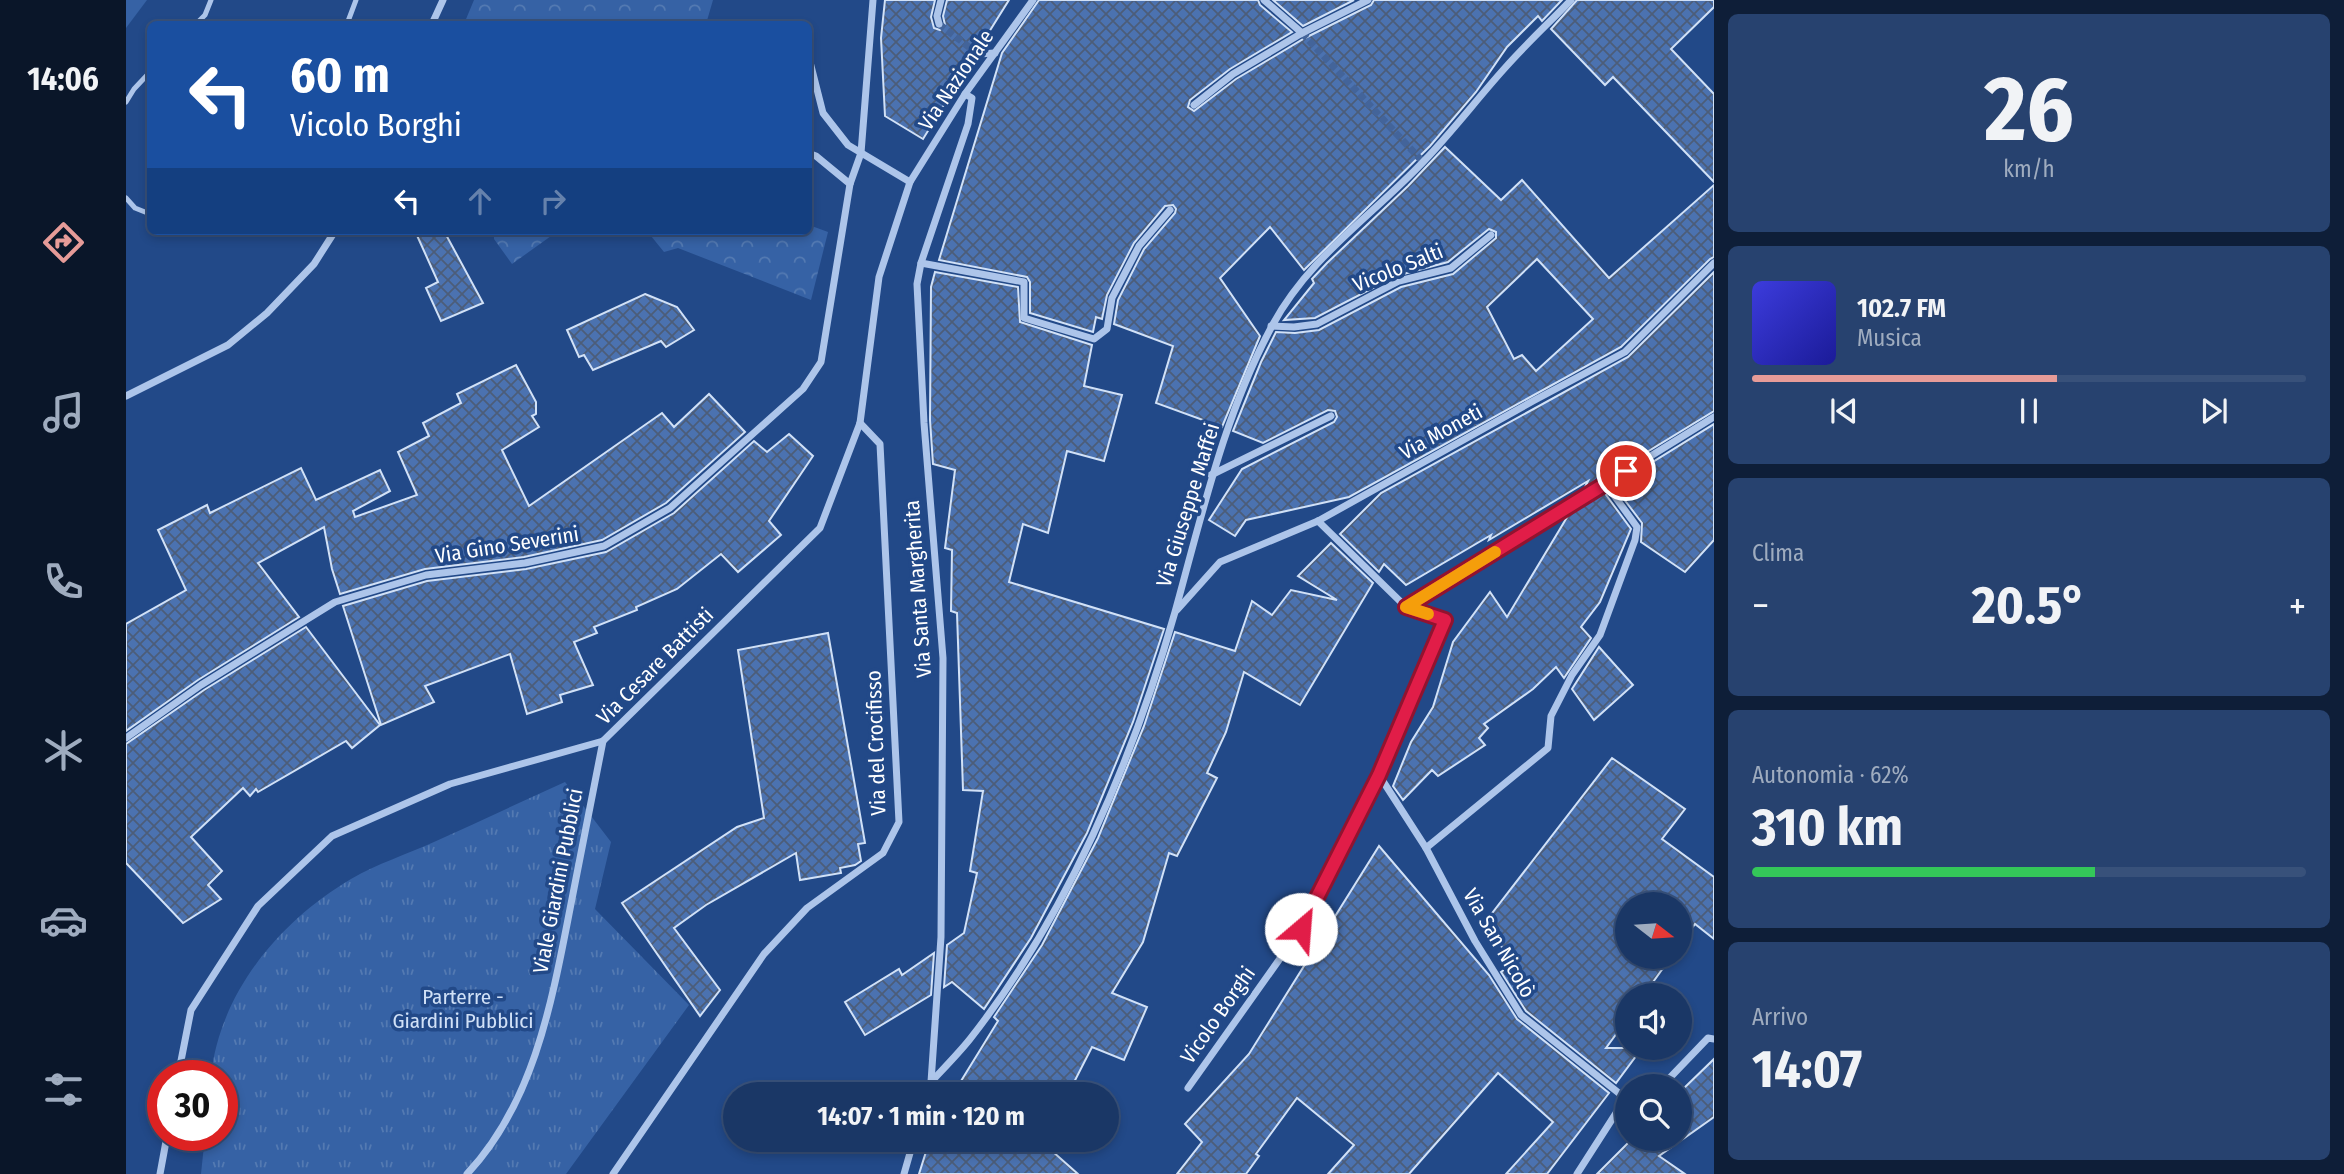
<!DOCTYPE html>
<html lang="it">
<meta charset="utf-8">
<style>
:root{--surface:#1a3766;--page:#27426f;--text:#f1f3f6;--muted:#9facbf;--line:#38517a;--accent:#e69b98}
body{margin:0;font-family:"Fira Sans Condensed",sans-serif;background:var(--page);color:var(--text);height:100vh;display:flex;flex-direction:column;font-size:26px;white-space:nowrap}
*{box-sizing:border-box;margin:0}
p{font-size:23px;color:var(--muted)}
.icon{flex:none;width:38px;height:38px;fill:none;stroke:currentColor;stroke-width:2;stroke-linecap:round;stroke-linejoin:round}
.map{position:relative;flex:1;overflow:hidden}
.panel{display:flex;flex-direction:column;gap:14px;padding:14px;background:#0e1e38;width:630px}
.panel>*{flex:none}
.hud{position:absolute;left:21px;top:21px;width:665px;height:214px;border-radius:10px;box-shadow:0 4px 10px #0003,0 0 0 2px var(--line);background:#1a4fa0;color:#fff;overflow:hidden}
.needle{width:46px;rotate:107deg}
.controls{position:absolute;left:1489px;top:892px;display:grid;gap:14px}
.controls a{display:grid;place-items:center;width:77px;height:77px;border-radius:50%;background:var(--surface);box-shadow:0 4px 10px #0003,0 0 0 2px var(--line);font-size:35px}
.speed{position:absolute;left:21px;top:1060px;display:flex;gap:14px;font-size:35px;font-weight:700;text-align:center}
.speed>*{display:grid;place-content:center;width:91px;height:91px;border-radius:50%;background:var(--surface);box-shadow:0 4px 10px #0003,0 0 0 2px var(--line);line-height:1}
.speed .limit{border:10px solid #d22;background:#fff;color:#111}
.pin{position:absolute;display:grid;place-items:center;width:60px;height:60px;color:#fff;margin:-30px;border:4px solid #fff;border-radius:50%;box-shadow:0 2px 7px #0007}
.me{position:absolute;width:77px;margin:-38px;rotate:27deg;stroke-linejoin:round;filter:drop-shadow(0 0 5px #0008)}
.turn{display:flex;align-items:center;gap:24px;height:147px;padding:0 28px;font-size:32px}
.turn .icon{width:91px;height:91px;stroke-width:2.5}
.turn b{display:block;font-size:49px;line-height:60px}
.lanes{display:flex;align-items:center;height:66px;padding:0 28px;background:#0003;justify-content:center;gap:35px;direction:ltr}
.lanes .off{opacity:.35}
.big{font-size:52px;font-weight:700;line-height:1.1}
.panel .card{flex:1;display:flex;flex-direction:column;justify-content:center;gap:10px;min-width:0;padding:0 24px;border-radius:10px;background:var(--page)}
.panel .dial{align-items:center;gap:0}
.dial b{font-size:91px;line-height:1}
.song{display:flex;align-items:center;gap:21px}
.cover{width:84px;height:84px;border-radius:10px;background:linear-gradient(135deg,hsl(240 70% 55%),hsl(240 70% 35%))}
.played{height:7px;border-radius:4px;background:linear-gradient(90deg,var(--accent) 55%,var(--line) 55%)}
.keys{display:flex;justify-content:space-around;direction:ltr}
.heat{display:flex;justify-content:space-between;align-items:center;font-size:38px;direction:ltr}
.charge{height:10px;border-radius:5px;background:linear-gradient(90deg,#34c759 62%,var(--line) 0)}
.trip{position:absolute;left:597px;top:1082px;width:396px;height:70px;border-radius:35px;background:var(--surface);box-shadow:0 4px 10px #0003,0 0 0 2px var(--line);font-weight:700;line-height:70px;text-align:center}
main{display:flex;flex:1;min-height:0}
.tabs{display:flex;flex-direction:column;width:126px;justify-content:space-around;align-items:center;background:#0a1629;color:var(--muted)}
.tabs .icon{width:49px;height:49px}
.tabs .current{color:var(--accent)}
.tabs b{font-size:32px;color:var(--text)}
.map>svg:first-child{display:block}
.green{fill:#3662a5}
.forest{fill:url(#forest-crowns)}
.park{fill:url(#park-tufts)}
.building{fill:url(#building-cross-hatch);stroke:#d1e1f7;stroke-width:2;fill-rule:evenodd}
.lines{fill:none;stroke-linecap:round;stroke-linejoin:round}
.street-tunnel{stroke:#43649a;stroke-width:7;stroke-dasharray:7 3.5;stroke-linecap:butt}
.lane{stroke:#adc5ea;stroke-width:5}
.street{stroke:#adc5ea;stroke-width:7}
.route-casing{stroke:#92132f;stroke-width:18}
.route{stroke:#e11d48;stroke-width:12}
.slow{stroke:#f59e0b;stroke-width:12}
.labels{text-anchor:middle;stroke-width:7;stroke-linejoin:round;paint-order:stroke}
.street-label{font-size:21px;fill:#fff;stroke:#224988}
.park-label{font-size:21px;fill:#d1e1f7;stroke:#224988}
</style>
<main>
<nav class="tabs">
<b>14:06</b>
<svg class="icon current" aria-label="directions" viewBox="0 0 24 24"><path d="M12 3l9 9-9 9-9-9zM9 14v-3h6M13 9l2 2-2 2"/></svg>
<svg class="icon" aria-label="music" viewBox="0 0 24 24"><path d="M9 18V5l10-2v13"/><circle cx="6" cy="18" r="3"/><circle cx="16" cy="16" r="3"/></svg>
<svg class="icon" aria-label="phone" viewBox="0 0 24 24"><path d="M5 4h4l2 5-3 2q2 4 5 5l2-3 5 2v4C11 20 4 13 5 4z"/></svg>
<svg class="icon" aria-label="climate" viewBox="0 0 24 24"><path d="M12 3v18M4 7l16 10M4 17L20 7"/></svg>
<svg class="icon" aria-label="car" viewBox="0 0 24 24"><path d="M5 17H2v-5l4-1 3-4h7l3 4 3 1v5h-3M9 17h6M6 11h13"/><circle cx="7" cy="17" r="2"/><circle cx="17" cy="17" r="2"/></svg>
<svg class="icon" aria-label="filters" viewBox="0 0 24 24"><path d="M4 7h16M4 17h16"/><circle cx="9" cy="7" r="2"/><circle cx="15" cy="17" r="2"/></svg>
</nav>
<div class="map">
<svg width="1588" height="1174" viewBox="0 0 1588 1174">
<defs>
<pattern id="forest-crowns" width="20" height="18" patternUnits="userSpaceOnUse" patternTransform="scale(1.75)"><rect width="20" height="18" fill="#3662a5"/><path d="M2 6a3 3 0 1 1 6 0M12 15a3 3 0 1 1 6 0" fill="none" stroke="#547ab2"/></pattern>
<pattern id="park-tufts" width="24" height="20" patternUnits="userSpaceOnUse" patternTransform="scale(1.75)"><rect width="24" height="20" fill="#3662a5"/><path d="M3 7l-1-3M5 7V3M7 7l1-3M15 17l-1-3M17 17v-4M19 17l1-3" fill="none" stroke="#547ab2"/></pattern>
<pattern id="building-cross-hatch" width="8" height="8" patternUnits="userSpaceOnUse" patternTransform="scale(1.75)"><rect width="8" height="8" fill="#4b72b0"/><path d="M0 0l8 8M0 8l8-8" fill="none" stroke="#4c5d79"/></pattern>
</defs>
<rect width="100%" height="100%" fill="#224988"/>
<polygon class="green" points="0,0 21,0 0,28"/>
<g class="forest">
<polygon points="348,0 587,0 580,24 338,24"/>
<polygon points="683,225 702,232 685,300 552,248 538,252 521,231 682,231"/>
<polygon points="368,231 432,231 386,264 368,239"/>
</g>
<path class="park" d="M439 782 485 842 469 909 563 1005 440 1174H75L79 1136H96V1076H85C94 992 154 921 225 879 251 864 281 854 308 842 352 822 395 802 439 782Z"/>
<g class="building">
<polygon points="759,0 809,0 805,17 808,28 814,30 819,25 817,16 821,0 883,0 853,48 847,51 847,58 797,139 759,116 755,38"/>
<polygon points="913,0 1132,0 1134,5 1166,32 1104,69 1064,100 1062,107 1068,111 1110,79 1179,38 1245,5 1248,0 1436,0 1416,21 1412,16 1381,47 1350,92 1304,146 1178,270 1144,227 1094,278 1134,336 1096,427 1030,403 1047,346 988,324 992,300 1018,249 1049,213 1050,209 1047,205 1039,206 1008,243 981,295 976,319 970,317 967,332 904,313 904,282 901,277 813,260 876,53"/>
<polygon points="1147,0 1228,0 1177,26"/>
<polygon points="1451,0 1588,0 1588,7 1545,49 1588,94 1588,182 1487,77 1479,85 1425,29"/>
<path d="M1319 147 1375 200 1396 180 1483 278 1588 185V257L1584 259 1495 347 1223 497 1120 520 1109 536 1083 520 1116 469 1208 422 1211 417 1209 411 1202 410 1137 443 1107 431 1135 362 1150 332 1169 333 1193 330 1275 287 1327 274 1370 238V232L1363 229 1322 262 1270 276 1189 318 1158 320 1188 283 1186 279 1201 263 1282 186ZM1411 259 1467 319 1410 371 1396 355 1388 359 1361 307Z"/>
<polygon points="289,231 318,231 357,303 315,321 300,288 312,282"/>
<polygon points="809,272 892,287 894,322 966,345 958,386 996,395 978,461 941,451 922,533 897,524 883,582 1038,629 1007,722 961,833 905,938 858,1009 826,982 818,987 821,945 838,933 851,873 844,871 857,791 837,790 831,613 825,611 826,550 819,548 829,470 807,464 804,420 805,287"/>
<polygon points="1588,272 1588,411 1457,491 1462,481 1363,540 1365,535 1280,585 1258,564 1253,572 1214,534 1255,493 1502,357"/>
<polygon points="519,294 551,307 568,330 540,347 535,341 467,370 458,355 453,357 441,330"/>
<polygon points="390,365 410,402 410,414 406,416 413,427 376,450 403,506 536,413 548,427 583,394 619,432 540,503 476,540 398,557 299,569 214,594 206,569 198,527 132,563 173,617 72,680 0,731 0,624 60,590 32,530 81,505 84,513 175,468 190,500 254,470 264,491 227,511 229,517 291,495 272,452 303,436 297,423 335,403 331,394"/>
<polygon points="1588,424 1588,540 1559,572 1515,542 1516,523 1488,486"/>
<polygon points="663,434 687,456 643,521 655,535 612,572 595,554 551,589 510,607 511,610 468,627 471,633 448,642 467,685 434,695 436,702 401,714 384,654 299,686 308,702 255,725 217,606 301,581 400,569 480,552 548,513 628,441 641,452"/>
<polygon points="1478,492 1505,529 1474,602 1455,627 1465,638 1438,678 1430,667 1407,689 1358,724 1362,728 1353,738 1359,745 1312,776 1306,770 1277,800 1267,786 1285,742 1307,707 1327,642 1364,592 1381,617 1443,514"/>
<polygon points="1205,543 1247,583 1174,705 1118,672 1100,732 1081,773 1091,778 1051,856 1043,853 1017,942 986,993 1021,1007 998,1060 966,1047 942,1094 827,1094 872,1021 868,1017 916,945 972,838 1018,726 1049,632 1109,651 1126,601 1146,615 1165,590 1211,600 1172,576"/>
<polygon points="180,627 254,725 226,748 220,741 132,792 130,789 124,796 117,788 65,837 96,871 82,885 95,899 57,923 0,863 0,744 78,690"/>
<polygon points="702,633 739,843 732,844 735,861 729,865 714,868 715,873 674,880 670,853 580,905 548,928 594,990 574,1016 496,903 611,827 638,818 612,650"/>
<polygon points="1473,647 1507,685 1468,720 1446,689"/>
<polygon points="1486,758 1559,809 1536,839 1588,877 1588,939 1569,924 1554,945 1554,905 1502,905 1502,957 1545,957 1517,996 1502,996 1502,1018 1480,1048 1516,1048 1490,1083 1400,1011 1375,972 1386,964 1360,921"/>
<polygon points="1253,846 1363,975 1391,1019 1483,1093 1421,1174 1380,1174 1427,1122 1372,1073 1283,1174 1202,1174 1228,1145 1171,1098 1130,1154 1133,1156 1120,1174 1051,1174 1076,1142 1059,1124 1123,1054"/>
<polygon points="808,953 805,995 739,1035 719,1002 773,969 776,975"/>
<polygon points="1588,1059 1588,1117 1533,1156 1559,1174 1471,1174 1506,1139 1554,1139 1554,1092"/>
<polygon points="804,1139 919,1139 917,1143 952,1174 793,1174"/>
</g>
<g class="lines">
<g class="street-tunnel">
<polyline points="813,24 852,54"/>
<polyline points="1176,33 1297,162"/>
</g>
<g class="lane">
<polyline points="70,24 79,15 85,0"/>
<polyline points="221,24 230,0"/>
<polyline points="0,102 8,89 24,72"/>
<polyline points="0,198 9,208 24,214"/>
</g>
<g class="street">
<polyline points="1138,0 1176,33"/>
<polyline points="306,24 317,0"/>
<polyline points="813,24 811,16 815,0"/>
<polyline points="682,54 697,113 722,145 784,182"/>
<polyline points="852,54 869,53"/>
<polyline points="1068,105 1107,74 1176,33 1242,0"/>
<polyline points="682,153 690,156 724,184"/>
<polyline points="795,263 898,282 898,318 968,339 981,329 986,298 1013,246 1044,210"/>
<polyline points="1145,326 1168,327 1191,324 1273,281 1325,268 1365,235"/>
<polyline points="0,396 102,345 141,313 188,264 209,231"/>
<polyline points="1085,475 1205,416"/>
<polyline points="1280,607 1588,417"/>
<polyline points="1051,610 1094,562 1192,521 1407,401 1499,352 1588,263"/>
<polyline points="0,738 75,685 209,602 300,575 399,563 478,546 544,508 677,389 695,362 724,184 735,153 747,0"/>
<polyline points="1253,775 1300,848 1349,941 1395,1015 1499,1098"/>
<polyline points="1300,848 1422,748 1425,716 1446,675 1474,635 1509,540 1511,527 1479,483"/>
<polyline points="52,1076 65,1010 132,906 206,836 324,784 477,741 694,528 734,423 753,277 784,182 839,94 907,0"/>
<path d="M805 1082C818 1068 832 1054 844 1039 940 917 1007 760 1049 612 1076 515 1098 415 1146 326 1182 258 1246 216 1298 161 1326 132 1351 99 1378 69 1399 45 1423 23 1445 0"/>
<polyline points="1535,1087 1582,1038 1588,1039"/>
<polyline points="1062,1088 1175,929 1253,775 1319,620 1280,607 1192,521"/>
<polyline points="802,1094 805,1082 815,937 817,658 798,423 791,284 795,263 842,124 846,98 839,94"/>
<polyline points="34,1174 41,1136"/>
<path d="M341 1174C408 1103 426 1001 444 909 455 853 466 797 477 741"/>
<polyline points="487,1174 638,954 681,908 757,853 773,822 754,444 734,423"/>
<polyline points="778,1174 788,1139"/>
<polyline points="1451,1174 1501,1096"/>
</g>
</g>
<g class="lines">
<g class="route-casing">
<polyline id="route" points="1175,929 1253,775 1319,620 1280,607 1500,471"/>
</g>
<use href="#route" class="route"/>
<polyline class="slow" points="1302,614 1280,607 1369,552"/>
</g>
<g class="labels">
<g class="street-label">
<text transform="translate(830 80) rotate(-56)" y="7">Via Nazionale</text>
<text transform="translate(1272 268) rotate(-22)" y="7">Vicolo Salti</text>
<text transform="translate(1315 432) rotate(-29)" y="7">Via Moneti</text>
<text transform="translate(1062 505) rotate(-73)" y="7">Via Giuseppe Maffei</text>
<text transform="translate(381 545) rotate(-9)" y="7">Via Gino Severini</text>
<text transform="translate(792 589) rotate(-94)" y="7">Via Santa Margherita</text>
<text transform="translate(529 666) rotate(-45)" y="7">Via Cesare Battisti</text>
<text transform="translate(750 743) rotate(-92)" y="7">Via del Crocifisso</text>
<text transform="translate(432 881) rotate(-79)" y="7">Viale Giardini Pubblici</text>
<text transform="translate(1373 943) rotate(60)" y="7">Via San Nicolò</text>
<text transform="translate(1092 1015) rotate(-55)" y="7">Vicolo Borghi</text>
</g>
<g class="park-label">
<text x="337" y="1004">Parterre -<tspan x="337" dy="24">Giardini Pubblici</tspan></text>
</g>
</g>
</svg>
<div class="controls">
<a><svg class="needle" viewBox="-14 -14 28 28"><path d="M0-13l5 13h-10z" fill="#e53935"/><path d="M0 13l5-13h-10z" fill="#9facbf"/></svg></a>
<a><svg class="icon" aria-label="sound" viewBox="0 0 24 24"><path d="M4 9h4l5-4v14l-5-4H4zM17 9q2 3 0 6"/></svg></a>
<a><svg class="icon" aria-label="search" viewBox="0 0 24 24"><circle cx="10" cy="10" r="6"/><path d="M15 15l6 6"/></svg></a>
</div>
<div class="speed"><div class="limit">30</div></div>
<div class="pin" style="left:1500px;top:471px;background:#d93025"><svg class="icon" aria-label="arrive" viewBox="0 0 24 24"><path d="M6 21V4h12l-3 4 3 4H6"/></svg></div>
<svg class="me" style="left:1175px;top:929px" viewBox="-20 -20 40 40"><circle r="19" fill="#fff"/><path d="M0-13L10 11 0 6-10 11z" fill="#e11d48"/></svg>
<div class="trip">14:07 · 1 min · 120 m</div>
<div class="hud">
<div class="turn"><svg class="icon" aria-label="left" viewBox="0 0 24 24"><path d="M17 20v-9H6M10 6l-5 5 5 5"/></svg><div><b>60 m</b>Vicolo Borghi</div></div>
<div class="lanes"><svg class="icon" aria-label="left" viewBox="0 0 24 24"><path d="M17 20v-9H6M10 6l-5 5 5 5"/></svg><svg class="icon off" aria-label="ahead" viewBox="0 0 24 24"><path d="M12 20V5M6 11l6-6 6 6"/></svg><svg class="icon off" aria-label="right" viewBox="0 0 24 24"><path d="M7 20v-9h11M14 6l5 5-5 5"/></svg></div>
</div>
</div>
<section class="panel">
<div class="card dial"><b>26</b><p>km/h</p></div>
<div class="card">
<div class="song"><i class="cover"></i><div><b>102.7 FM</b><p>Musica</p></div></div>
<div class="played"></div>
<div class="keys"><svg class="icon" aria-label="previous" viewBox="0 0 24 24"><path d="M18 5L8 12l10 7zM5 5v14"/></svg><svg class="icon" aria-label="pause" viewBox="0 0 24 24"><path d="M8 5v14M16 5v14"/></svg><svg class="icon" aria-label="next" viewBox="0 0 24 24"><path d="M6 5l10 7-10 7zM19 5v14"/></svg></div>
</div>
<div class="card"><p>Clima</p>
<div class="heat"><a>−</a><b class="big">20.5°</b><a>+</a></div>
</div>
<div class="card"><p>Autonomia · 62%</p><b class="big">310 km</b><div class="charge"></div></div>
<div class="card"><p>Arrivo</p><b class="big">14:07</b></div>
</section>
</main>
